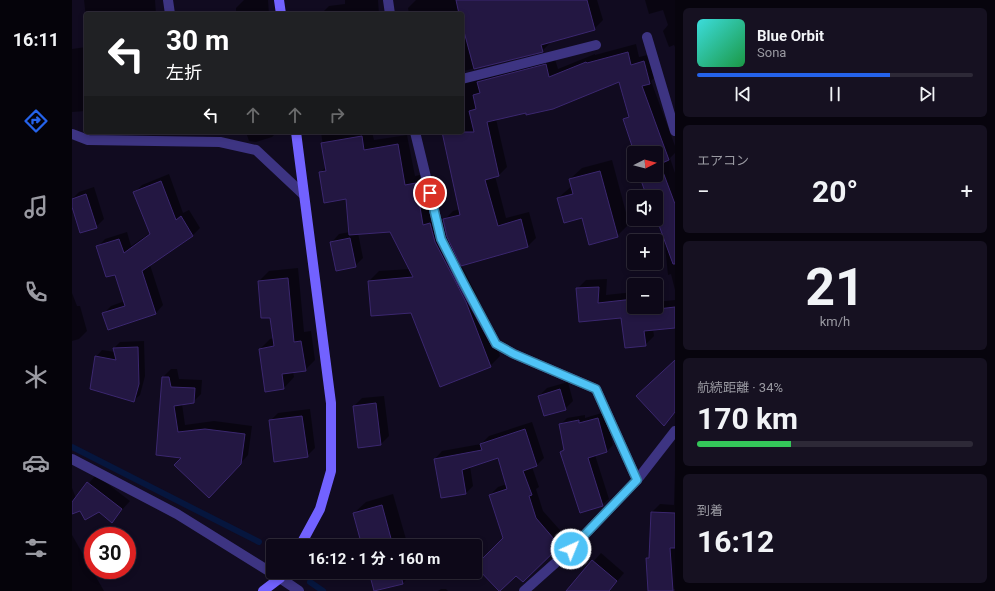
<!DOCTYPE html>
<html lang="ja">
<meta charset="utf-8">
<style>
:root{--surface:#0d0818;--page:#161121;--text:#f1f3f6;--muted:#9a9aa2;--line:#2d2937;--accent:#2563eb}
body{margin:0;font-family:Roboto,"Noto Sans JP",sans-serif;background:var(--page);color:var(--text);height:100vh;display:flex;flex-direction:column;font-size:15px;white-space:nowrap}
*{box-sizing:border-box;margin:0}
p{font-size:13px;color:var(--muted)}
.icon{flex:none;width:22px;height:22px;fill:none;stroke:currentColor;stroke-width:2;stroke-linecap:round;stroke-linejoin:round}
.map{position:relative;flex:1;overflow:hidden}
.drawer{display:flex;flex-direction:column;gap:8px;padding:8px;background:#07040d;width:320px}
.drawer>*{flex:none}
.top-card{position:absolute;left:12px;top:12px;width:380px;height:122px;border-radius:4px;box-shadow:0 2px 6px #0003,0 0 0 1px var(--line);background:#202124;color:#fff;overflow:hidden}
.needle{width:26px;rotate:84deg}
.controls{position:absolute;left:555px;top:146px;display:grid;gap:8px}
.controls a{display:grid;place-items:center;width:36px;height:36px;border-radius:4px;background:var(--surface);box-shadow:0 2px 6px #0003,0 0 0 1px var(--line);font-size:20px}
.speed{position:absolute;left:12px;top:527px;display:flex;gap:8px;font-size:20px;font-weight:700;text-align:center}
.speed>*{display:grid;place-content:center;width:52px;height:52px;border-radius:50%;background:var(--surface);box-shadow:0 2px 6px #0003,0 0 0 1px var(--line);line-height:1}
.speed .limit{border:6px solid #d22;background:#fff;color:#111}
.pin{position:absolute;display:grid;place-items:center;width:34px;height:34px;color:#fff;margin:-17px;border:2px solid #fff;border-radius:50%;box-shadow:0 1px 4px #0007}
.me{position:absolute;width:44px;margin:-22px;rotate:44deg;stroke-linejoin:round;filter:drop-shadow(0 0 3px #0008)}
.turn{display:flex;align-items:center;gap:14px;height:84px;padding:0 16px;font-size:18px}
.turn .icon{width:52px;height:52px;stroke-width:2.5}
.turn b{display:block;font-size:28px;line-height:34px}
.lanes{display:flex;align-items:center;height:38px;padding:0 16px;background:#0003;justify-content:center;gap:20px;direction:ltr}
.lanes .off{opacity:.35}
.big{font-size:30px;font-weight:700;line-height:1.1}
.drawer .widget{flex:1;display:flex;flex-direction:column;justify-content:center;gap:6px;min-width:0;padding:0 14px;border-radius:6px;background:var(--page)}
.drawer .dial{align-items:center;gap:0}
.dial b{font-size:52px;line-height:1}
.song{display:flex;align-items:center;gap:12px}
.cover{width:48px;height:48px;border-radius:6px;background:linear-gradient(135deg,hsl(180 70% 55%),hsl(140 70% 35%))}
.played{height:4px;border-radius:2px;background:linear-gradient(90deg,var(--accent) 70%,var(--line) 70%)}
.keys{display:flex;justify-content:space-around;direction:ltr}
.heat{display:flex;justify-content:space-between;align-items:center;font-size:22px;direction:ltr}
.charge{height:6px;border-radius:3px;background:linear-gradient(90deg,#34c759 34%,var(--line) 0)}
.trip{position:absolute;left:194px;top:539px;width:216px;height:40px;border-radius:4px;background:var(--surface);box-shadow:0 2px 6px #0003,0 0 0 1px var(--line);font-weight:700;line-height:40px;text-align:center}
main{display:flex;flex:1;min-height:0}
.dock{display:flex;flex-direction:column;width:72px;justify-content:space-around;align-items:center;background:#05030a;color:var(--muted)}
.dock .icon{width:28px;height:28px}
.dock .current{color:var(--accent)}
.dock b{font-size:18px;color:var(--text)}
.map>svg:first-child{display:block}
.shadow{fill:#0007}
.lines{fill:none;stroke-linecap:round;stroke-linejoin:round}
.stream{stroke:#06163e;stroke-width:6}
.building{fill:#231742;stroke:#3b276f}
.street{stroke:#3d3482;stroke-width:10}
.secondary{stroke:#7262ff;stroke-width:10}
.route-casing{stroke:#337fa1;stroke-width:10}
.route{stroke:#4fc3f7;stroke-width:7}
</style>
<main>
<nav class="dock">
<b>16:11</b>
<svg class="icon current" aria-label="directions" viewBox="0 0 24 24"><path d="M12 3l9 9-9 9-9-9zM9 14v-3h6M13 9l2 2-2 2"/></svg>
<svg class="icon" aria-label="music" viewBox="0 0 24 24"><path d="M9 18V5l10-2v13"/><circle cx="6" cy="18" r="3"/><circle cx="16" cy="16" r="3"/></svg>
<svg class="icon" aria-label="phone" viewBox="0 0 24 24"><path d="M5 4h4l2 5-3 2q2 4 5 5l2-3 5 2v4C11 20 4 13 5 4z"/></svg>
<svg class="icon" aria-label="climate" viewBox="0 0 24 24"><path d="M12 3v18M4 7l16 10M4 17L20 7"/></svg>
<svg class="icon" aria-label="car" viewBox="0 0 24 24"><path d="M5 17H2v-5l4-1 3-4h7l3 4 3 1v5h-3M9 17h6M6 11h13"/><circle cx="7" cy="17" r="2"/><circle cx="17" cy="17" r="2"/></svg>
<svg class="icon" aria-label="filters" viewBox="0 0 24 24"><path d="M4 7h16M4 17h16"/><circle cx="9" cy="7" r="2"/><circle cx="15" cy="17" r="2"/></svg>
</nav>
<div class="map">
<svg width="603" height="591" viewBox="0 0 603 591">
<rect width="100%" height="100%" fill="#110b20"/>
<g class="shadow">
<polygon points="12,0 83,0 84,14 14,14 14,18"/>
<polygon points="172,0 196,0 197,14 164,14 164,8"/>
<polygon points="273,0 306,0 307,14 249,14 257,6 273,4"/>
<polygon points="344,0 525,0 531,20 522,29 478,41 479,42 470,51 392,71 397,77 482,56 486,69 523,54 523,55 564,44 567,57 580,54 586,74 579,81 603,146 603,153 598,158 603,173 603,290 599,274 596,275 592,236 584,215 584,197 577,197 569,175 584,175 584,153 562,153 562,157 561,153 563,151 552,120 557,115 548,81 454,112 424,119 435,167 426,176 423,176 434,218 457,212 464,238 456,246 389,265 403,292 428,356 418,366 297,281 307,271 338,269 319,231 286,233 291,258 283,266 260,242 267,234 278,232 275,198 248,173 254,167 249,132 300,132 302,140 335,135 343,176 353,174 361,216 368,213 373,232 375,237 372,220 381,211 388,209 371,132 390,132 390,14 337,14 336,8"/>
<polygon points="573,0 603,0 603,47 602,45 597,47 591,31 596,25 591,10 577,14"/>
<polygon points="14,47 14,111 0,112 0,49"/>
<polygon points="39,132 53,132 52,133"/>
<polygon points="174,132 205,132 200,137 184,142 177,141"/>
<polygon points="540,160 557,224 545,236 511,217 486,198 500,186 498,179 510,168"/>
<polygon points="97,174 111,213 117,210 128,228 121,235 78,265 91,305 84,313 36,329 32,313 39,306 53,301 44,273 26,247 33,239 55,232 59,246 78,233 63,192 70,185"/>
<polygon points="22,187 32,219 24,227 0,203 0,199 7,192"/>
<polygon points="226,268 232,332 239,331 243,360 233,370 221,372 222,377 212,388 188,349 198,339 202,338 199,317 187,281 197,271"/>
<polygon points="535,279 534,295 562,292 562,307 584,307 584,302 603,300 603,327 581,329 582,336 573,345 550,317 508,321 505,289 514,280"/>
<polygon points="0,293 5,306 8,306 15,331 7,339 0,341"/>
<polygon points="72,341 73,376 68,395 61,401 24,357 30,350 43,352 42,348 48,342"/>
<polygon points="99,369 105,369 107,379 130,380 129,394 121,402 110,404 113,425 142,421 180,426 176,455 145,488 111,457 91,377"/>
<polygon points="496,382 501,401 493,409 467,396 475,388"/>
<polygon points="312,396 317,436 309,444 282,406 290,398"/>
<polygon points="238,409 243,448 235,456 198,421 206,413"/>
<polygon points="533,412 541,445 535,451 523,455 537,499 530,505 489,452 493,449 489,424 495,418 513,415 513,418"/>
<polygon points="460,422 472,458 464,466 460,467 467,487 464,489 471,511 495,538 451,581 432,538 418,495 426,487 435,484 427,457 398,466 401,486 394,493 363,459 370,451 409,444 417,436"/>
<polygon points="603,471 603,589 577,591 575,559 578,556 580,512 588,504 602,505"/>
<polygon points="24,475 58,501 40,521 27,511 9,509 0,513 0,488 4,498"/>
<polygon points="321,494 336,546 291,546 282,513 294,502"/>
<polygon points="0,535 32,591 0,591"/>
<polygon points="529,553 552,573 537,591 496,590"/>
<polygon points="298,572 342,572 331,583 303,590"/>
<polygon points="369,589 374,589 376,591 366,591"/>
</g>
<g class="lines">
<g class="stream">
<polyline points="0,447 187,542"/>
<polyline points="238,582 251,591"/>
</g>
</g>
<g class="building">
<polygon points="384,0 515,0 523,30 469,45 471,52 402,69 390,24 390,14 387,14"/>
<polygon points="556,52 559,65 572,61 578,84 570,86 597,160 588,164 603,204 603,264 601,264 584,217 584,197 575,197 567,175 584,175 584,153 562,153 562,160 560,153 562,152 551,119 557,117 547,82 481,109 454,115 454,113 415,122 427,176 413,180 426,226 449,219 456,247 389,266 375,237 371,219 388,215 370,132 402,132 397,111 404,109 401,95 408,93 405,82 474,64 477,77 514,62 515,63"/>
<polygon points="290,136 292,150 326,144 333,185 344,183 351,225 358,223 363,242 394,302 419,367 368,387 339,313 299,316 296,281 341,277 318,232 277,235 274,199 252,203 247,172 254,171 249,143"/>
<polygon points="528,171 546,237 517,245 510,218 492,223 485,198 501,194 497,179"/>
<polygon points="89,181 104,220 109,216 121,236 70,271 84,314 36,330 30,313 53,306 43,275 34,277 24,246 47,239 52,253 78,234 61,192"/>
<polygon points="14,194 25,228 8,233 0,207 0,199"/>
<polygon points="278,238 284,267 264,271 258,242"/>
<polygon points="216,278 222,342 229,341 234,371 210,374 212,389 193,392 187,349 202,346 198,318 189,318 186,281"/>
<polygon points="527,287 526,303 562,299 562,307 569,307 569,311 603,307 603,328 572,331 574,346 553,348 549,318 507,322 504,288"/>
<polygon points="66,347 67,384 62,402 18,389 23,356 44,360 41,348"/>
<polygon points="603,360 603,412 592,426 564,396"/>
<polygon points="90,377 97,377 99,387 123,388 122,403 102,406 106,432 133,429 173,434 169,464 137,498 102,465 109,458 84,455"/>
<polygon points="488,389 494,410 472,416 466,396"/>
<polygon points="304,403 309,445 286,448 281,406"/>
<polygon points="230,416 236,457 202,462 197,420"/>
<polygon points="526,418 535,452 516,458 531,506 508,513 488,452 492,450 487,424 507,420 507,423"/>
<polygon points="453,429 465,466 451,471 460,495 457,496 464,518 488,546 451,582 444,576 428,591 427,591 403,566 431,538 417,495 435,489 426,458 390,470 394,494 369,498 362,459 410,450 408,444"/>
<polygon points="15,482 50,509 40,523 27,512 13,520 8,511 0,514 0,502"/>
<polygon points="310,505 321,546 290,546 281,513"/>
<polygon points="579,512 603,513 603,548 598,548 601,591 576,591 574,558 577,558"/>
<polygon points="520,560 545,581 537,591 494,591"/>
<polygon points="297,572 328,572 331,584 302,591"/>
</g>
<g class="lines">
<g class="street">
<polyline points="96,0 98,14"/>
<polyline points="316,0 318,14"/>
<polyline points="575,37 603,131"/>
<polyline points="390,79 524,45"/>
<polyline points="343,132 369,239 389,280 424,344 442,354 524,389 565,480"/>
<polyline points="0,134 16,140 148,142 184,150 232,195"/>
<polyline points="0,459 105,514 208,578 227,591"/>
<polyline points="452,591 499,549 565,480 603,431"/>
</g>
<g class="secondary">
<polyline points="207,0 209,14"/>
<polyline points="224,132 259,403 259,471 248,509 228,546"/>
<polyline points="191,591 208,578 212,572"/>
</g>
</g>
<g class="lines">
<g class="route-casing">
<polyline id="route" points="358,193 369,239 390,280 424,344 442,354 524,389 565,480 499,549"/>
</g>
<use href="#route" class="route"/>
</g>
</svg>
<div class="controls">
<a><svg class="needle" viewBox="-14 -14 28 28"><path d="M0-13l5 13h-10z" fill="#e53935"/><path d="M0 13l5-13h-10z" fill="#9a9aa2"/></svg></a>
<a><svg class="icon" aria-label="sound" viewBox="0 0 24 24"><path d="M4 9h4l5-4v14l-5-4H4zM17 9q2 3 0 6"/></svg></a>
<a>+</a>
<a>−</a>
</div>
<div class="speed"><div class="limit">30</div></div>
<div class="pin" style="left:358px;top:193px;background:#d93025"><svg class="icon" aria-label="arrive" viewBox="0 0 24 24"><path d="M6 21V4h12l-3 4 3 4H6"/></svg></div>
<svg class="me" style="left:499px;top:549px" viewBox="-20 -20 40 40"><circle r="17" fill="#4fc3f7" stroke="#fff" stroke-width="3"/><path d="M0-11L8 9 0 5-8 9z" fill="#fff"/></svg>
<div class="trip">16:12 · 1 分 · 160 m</div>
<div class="top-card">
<div class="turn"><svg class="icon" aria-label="left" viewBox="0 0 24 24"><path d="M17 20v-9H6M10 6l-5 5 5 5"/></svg><div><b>30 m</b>左折</div></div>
<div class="lanes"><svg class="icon" aria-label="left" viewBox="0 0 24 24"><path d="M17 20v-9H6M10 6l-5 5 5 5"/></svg><svg class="icon off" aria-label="ahead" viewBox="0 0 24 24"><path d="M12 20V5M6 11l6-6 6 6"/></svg><svg class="icon off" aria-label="ahead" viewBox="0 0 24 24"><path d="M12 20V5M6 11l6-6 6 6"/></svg><svg class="icon off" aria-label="right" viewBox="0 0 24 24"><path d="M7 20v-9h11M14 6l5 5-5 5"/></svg></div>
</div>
</div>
<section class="drawer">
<div class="widget">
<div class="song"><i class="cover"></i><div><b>Blue Orbit</b><p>Sona</p></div></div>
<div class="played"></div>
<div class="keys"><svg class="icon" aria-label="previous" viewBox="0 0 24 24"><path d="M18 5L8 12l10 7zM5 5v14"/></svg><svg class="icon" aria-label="pause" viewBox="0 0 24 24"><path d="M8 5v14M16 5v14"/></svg><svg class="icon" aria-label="next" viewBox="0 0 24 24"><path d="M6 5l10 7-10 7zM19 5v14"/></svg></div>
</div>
<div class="widget"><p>エアコン</p>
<div class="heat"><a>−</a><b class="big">20°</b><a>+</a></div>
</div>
<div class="widget dial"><b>21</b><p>km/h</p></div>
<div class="widget"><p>航続距離 · 34%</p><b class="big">170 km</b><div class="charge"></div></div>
<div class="widget"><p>到着</p><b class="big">16:12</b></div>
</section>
</main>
